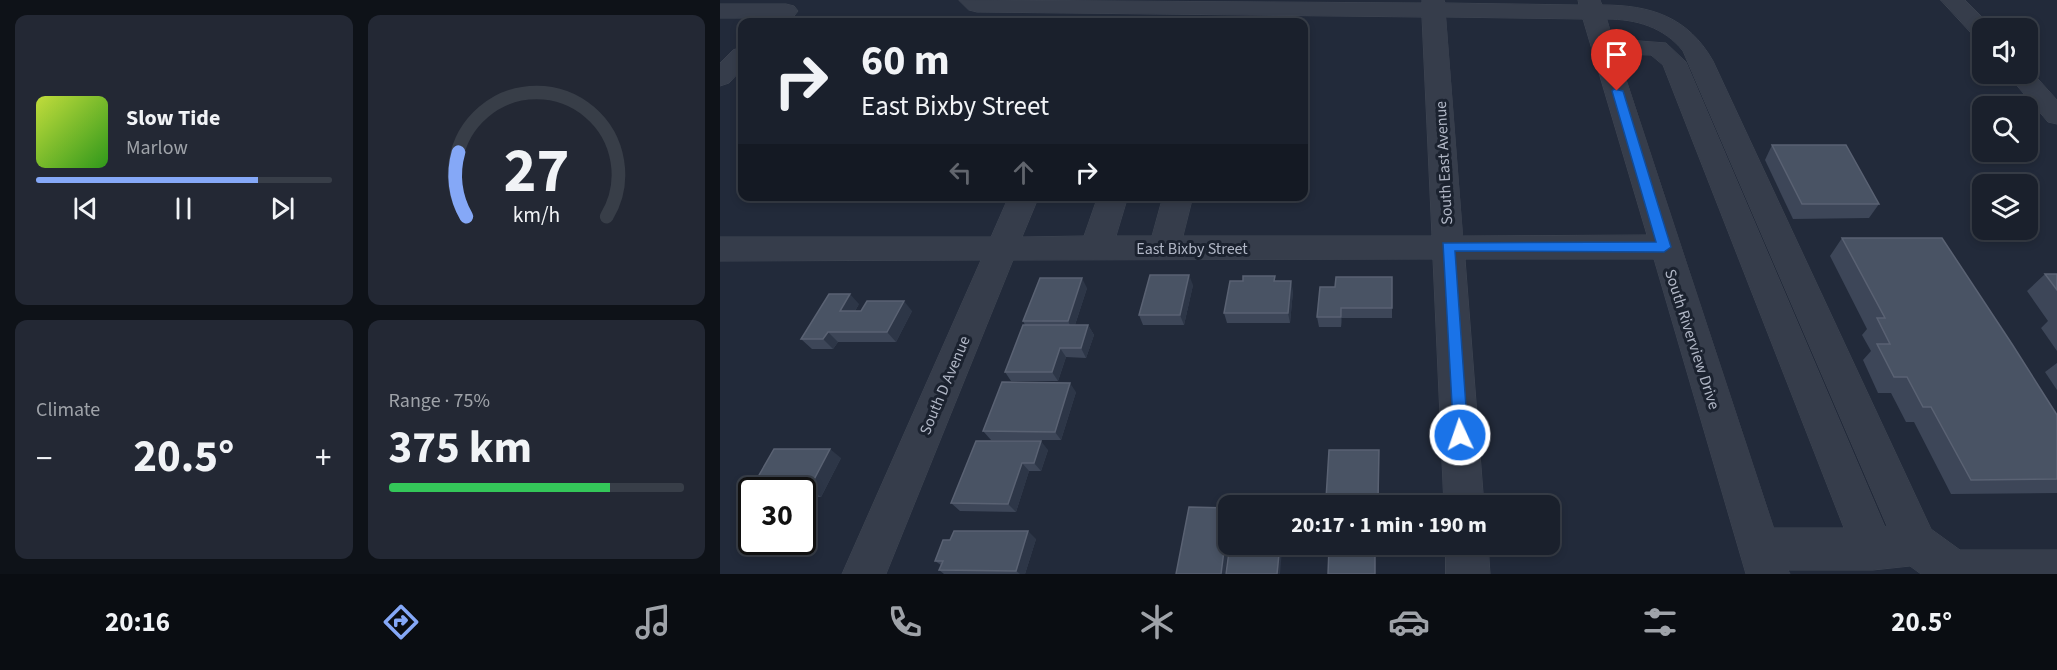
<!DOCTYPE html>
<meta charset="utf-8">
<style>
:root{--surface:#1a202c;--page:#232834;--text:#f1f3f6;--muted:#9fa3a9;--line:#383e48;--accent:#85a8f7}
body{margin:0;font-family:"Source Sans 3",sans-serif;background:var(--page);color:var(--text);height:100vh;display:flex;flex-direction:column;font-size:22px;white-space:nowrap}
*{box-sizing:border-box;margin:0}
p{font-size:20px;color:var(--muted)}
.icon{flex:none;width:33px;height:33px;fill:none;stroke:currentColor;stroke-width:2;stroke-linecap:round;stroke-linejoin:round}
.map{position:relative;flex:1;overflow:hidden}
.drawer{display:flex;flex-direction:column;gap:15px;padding:15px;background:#0e1218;width:720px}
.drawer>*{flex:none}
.hud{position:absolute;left:18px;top:18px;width:570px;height:183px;border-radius:12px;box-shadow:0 3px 9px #0003,0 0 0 2px var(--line);background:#1a202c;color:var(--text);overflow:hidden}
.tools{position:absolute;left:1252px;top:18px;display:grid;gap:12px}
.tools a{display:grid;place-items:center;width:66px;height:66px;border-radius:12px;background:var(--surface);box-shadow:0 3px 9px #0003,0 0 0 2px var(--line);font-size:30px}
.speed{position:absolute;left:18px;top:477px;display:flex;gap:12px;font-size:30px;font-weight:700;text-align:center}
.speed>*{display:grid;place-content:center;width:78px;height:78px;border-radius:50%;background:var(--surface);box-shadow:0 3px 9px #0003,0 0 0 2px var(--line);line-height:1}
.speed .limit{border:3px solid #111;border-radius:9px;background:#fff;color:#111}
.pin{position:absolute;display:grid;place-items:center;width:51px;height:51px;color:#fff;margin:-62px -26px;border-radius:50% 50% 50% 0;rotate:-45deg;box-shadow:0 0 6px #0007}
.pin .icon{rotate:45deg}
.me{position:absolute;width:66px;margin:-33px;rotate:357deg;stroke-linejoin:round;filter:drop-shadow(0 0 4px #0008)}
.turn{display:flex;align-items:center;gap:21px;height:126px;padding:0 24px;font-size:27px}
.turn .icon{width:78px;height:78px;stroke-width:2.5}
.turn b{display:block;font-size:42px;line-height:51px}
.lanes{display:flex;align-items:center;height:57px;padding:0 24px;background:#0003;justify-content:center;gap:30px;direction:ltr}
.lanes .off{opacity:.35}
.big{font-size:45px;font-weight:700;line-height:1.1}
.drawer .card{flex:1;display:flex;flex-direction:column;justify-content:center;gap:9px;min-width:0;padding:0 21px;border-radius:12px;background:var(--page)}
.drawer .dial{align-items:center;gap:0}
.dial svg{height:156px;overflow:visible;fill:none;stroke:var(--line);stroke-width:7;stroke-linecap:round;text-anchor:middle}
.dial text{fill:var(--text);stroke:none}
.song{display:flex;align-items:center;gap:18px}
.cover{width:72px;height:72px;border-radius:9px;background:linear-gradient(135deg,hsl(70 70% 55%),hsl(110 70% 35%))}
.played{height:6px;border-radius:3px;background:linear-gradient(90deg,var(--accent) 75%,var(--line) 75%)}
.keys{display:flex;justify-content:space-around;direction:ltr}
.heat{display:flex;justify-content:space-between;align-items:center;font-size:33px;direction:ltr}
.charge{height:9px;border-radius:4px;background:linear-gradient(90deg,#34c759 75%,var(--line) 0)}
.drawer .tiles{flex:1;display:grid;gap:15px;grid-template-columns:repeat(2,1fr)}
.trip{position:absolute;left:498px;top:495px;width:342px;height:60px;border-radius:12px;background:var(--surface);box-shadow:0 3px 9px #0003,0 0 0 2px var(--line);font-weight:700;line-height:60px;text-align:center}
.tabs{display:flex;height:96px;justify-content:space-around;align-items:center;background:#0a0d12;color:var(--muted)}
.tabs .icon{width:42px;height:42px}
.tabs .current{color:var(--accent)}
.tabs b{font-size:27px;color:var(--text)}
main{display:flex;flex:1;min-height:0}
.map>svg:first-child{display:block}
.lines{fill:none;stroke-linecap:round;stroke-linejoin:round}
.minor-casing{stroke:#3f4653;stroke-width:1}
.minor{fill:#363d4b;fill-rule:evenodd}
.wall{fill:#3d4658}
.shaded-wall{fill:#2d3647}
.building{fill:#495364;stroke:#5a6273;stroke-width:1.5}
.route{fill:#1a73e8;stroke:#114b97;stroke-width:1.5}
.labels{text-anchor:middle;stroke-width:6;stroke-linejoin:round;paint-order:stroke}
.street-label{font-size:16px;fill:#b1b7c6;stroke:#1b222f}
</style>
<main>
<section class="drawer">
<div class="tiles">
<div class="card">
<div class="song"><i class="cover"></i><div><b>Slow Tide</b><p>Marlow</p></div></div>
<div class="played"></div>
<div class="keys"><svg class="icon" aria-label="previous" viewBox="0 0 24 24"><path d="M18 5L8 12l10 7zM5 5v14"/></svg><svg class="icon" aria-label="pause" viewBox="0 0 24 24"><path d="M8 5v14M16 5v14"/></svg><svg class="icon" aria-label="next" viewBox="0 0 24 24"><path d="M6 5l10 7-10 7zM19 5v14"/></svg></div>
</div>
<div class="card dial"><svg viewBox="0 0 100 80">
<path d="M14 69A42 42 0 1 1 86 69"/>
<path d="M14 69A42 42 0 0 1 10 36" stroke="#85a8f7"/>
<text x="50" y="56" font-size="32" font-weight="700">27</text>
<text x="50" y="72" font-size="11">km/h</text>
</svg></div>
<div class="card"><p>Climate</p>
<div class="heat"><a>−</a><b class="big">20.5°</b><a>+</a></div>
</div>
<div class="card"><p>Range · 75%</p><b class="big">375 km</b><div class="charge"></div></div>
</div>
</section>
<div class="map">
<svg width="1337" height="574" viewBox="0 0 1337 574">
<rect width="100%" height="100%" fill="#222a3a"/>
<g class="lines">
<g class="minor-casing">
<g id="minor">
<path d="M239 0 702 3V0H724L725 3 859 5 858 0H880L882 5C931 5 968 17 993 61L1211 529 1240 550H1337V574H1201L1190 566 1153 570H1068L1070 574H1026L934 259H745L764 506H724L713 259 293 260 166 574H122L261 260 0 261V237H271L289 196H319L302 237 364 236 378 196H408L396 236H432L443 196H473L463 236H712L702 17 257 12 249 10ZM726 17 863 19 927 235 743 236ZM887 19C916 19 944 27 963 51L1167 526 1165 527 966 62 946 43 893 39ZM898 54 931 55 943 65 1124 528H1054Z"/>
<polygon points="1221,0 1245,0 1273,28 1263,28 1263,39 1255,37"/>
<polygon points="0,4 66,4 74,6 78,11 74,16 66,18 0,18"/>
<polygon points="22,48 22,69 9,83 0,86 0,63 13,50"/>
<polygon points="1309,69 1337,100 1337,124 1328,122 1287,74 1308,74"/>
<polygon points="726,544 768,544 770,574 726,574"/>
</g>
</g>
<use href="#minor" class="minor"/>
</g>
<g class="wall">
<polygon points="1052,145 1159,204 1149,218 1073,219 1045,160"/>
<polygon points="1122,238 1337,415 1337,493 1231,494 1194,422 1186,422 1171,393 1158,393 1143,360 1151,351 1142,335 1147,329 1110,256"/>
<polygon points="1325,274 1337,274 1337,351 1321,328 1328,321 1307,291"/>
<polygon points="555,276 555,281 573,291 570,323 507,323 504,313 523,281"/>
<polygon points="672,277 672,318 622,318 621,327 599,327 597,317 615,287"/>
<polygon points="473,285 464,325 423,325 419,315"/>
<polygon points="367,288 355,325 368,325 374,335 366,358 346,357 338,381 291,381 285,372 305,325 303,321"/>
<polygon points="139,304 135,311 192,311 176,342 118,342 113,349 92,349 81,339"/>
<polygon points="1337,363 1337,390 1325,372"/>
<polygon points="356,392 341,440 271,440 263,431"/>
<polygon points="256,441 328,450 321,471 309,471 296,512 240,511 231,503"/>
<polygon points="659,450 659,506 607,506 606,499"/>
<polygon points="121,458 101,497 82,497 82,490 32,490 31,489"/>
<polygon points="316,539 305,574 224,574 219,570 221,565 215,561"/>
</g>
<g class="shaded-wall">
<polygon points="469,275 473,285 464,325 460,315"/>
<polygon points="362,278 367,288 353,331 348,321"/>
<polygon points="571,281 573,291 570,323 568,313"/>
<polygon points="130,294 139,304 129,321 120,311"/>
<polygon points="184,301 192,311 176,342 167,332"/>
<polygon points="621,308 622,318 621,327"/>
<polygon points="368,325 374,335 366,358 361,348"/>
<polygon points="108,332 118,342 113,349 103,339"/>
<polygon points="340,348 346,357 338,381 332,372"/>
<polygon points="350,383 356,392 341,440 335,432"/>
<polygon points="321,441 328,450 321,471 314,463"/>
<polygon points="110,449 121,458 101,497 89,489"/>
<polygon points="302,463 309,471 296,512 288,504"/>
<polygon points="508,519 508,544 509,544 505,574 501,574"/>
<polygon points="308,531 316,539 305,574 300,574 296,571"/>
<polygon points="560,544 562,551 560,574 557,574"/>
</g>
<g class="building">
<polygon points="1052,145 1126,145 1159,204 1082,204"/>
<polygon points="1122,238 1222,238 1292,344 1337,415 1337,479 1251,480 1211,407 1203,407 1187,377 1174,377 1157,344 1170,344 1157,318 1165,318"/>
<polygon points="1325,274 1337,274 1337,290"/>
<polygon points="430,275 469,275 460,315 419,315"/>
<polygon points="523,276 555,276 554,281 571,281 568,313 504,313 510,281 523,281"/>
<polygon points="616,277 672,277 672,308 621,308 621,317 597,317 600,287 615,287"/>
<polygon points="320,278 362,278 348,321 303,321"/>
<polygon points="109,294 130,294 120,311 141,311 147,301 184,301 167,332 108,332 103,339 81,339"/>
<polygon points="303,325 368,325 361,348 340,348 332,372 285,372"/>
<polygon points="282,382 350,383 335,432 263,431"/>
<polygon points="256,441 321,441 314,463 302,463 288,504 231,503"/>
<polygon points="54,449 110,449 89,489 31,489"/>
<polygon points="609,450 659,450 658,499 606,499"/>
<polygon points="469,507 508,508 508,519 501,574 456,574"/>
<polygon points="234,531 308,531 296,571 219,570 223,561 215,561 223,540 230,540"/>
<polygon points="510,544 560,544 557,574 506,574"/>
<polygon points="609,548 655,549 655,574 608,574"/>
</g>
<polygon class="route" points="894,89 903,91 951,247 944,252 735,251 748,435 745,440 734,440 723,243 936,242 892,91"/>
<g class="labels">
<g class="street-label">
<text transform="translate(723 163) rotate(-93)" y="6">South East Avenue</text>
<text x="472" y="254">East Bixby Street</text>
<text transform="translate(973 339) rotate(72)" y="6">South Riverview Drive</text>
<text transform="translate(224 385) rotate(-67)" y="6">South D Avenue</text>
</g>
</g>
</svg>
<div class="tools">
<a><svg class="icon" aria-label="sound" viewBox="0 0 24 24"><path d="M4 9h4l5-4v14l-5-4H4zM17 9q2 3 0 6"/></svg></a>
<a><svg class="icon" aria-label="search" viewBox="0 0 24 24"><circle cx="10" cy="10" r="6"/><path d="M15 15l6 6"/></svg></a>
<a><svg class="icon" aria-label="layers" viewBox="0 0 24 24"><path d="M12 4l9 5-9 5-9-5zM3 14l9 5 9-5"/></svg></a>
</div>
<div class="speed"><div class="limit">30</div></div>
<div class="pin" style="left:897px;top:91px;background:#d93025"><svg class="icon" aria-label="arrive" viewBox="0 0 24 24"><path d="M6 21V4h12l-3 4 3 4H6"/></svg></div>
<svg class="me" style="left:740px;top:435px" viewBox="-20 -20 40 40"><circle r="17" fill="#1a73e8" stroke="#fff" stroke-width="3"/><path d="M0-11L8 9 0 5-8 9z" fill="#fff"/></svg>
<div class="trip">20:17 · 1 min · 190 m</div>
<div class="hud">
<div class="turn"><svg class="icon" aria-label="right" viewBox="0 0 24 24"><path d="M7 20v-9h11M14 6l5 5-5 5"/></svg><div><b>60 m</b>East Bixby Street</div></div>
<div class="lanes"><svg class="icon off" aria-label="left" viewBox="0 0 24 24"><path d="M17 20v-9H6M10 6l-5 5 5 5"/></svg><svg class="icon off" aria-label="ahead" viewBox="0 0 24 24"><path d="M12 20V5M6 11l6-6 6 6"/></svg><svg class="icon" aria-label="right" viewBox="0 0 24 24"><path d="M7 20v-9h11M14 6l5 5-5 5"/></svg></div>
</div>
</div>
</main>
<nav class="tabs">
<b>20:16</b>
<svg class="icon current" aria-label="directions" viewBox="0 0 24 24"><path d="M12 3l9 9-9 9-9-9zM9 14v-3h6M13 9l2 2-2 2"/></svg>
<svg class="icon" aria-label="music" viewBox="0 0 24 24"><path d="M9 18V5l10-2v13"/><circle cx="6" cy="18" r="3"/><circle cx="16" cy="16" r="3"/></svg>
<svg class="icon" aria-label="phone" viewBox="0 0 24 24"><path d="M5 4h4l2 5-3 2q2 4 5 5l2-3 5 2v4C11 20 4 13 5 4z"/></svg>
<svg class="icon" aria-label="climate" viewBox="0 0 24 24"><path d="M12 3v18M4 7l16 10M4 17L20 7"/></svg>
<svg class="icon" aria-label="car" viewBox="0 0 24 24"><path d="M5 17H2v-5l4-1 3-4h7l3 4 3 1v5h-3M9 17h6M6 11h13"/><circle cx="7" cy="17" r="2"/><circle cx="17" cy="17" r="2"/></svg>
<svg class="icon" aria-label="filters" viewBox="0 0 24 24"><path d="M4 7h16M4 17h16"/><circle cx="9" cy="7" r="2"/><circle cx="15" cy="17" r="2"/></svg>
<b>20.5°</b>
</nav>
